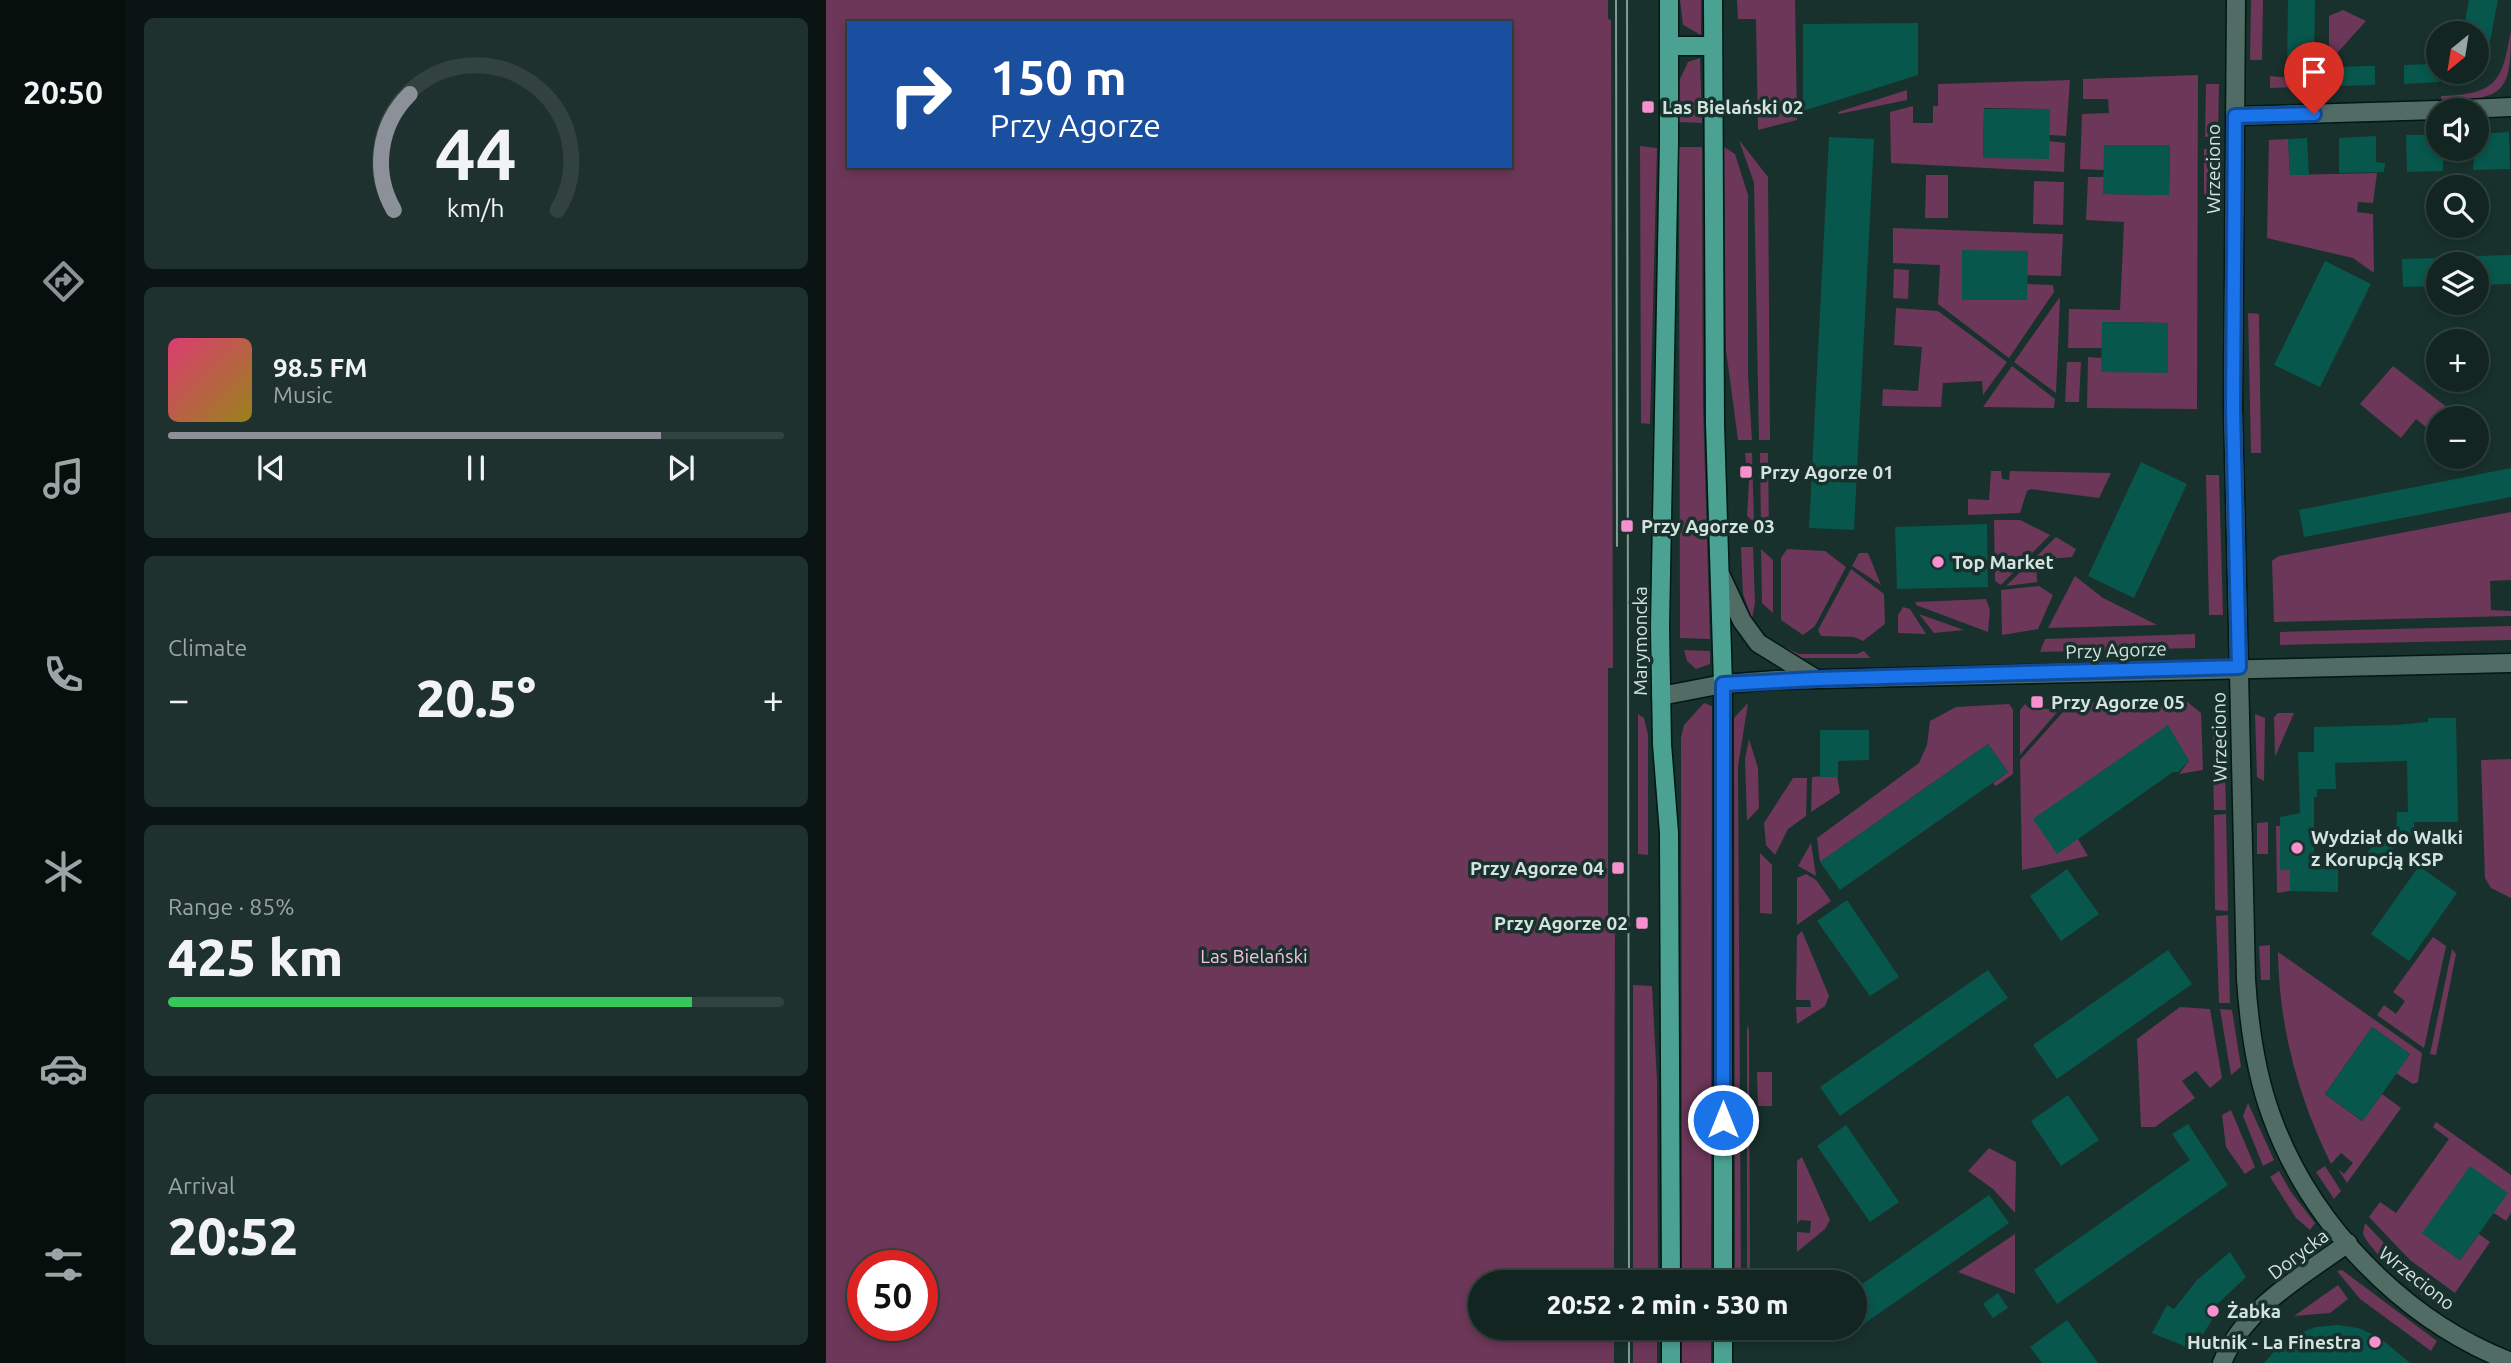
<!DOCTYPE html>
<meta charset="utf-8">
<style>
:root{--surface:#122521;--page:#1f312e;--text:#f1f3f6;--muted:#9ca5a5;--line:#31423f;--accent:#8c9099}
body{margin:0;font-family:Ubuntu,sans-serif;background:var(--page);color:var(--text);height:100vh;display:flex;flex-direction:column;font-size:26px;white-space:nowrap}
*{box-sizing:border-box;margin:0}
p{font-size:23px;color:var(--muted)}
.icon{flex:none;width:38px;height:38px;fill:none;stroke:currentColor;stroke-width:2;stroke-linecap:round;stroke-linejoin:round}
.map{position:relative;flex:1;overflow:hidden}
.panel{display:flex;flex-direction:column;gap:18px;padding:18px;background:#0a1412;width:700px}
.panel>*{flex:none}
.guide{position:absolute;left:21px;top:21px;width:665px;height:147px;border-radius:0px;box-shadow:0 4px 10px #0003,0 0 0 2px var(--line);background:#1a4fa0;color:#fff;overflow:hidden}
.needle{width:46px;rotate:210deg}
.controls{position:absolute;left:1600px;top:21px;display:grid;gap:14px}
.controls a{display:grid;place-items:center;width:63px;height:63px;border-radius:50%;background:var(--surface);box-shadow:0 4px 10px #0003,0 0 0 2px var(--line);font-size:35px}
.speed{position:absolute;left:21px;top:1250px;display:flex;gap:14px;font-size:35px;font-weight:700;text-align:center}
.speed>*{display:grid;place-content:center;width:91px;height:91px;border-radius:50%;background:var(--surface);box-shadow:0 4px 10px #0003,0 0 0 2px var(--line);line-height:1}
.speed .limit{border:10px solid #d22;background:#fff;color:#111}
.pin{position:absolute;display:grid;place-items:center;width:60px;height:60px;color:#fff;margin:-72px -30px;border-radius:50% 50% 50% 0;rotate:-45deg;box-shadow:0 0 7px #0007}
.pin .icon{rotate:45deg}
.me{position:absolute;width:77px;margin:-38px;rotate:0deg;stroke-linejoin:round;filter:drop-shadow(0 0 5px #0008)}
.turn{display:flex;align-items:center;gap:24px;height:147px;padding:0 28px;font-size:32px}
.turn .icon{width:91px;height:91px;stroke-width:2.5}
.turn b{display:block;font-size:49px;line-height:60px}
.big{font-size:52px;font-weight:800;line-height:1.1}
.panel .card{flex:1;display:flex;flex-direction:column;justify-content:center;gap:10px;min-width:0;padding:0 24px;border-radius:10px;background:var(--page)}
.panel .dial{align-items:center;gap:0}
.dial svg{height:182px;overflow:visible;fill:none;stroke:var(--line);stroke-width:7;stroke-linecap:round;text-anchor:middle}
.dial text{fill:var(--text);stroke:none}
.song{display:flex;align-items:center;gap:21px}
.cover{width:84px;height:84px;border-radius:10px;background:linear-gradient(135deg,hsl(340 70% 55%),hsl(50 70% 35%))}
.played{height:7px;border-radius:4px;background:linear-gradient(90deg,var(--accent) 80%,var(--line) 80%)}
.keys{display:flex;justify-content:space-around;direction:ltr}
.heat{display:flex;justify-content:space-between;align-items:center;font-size:38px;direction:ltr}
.charge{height:10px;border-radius:5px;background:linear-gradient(90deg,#34c759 85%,var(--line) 0)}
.trip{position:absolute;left:642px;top:1270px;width:399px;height:70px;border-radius:35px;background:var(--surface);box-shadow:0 4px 10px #0003,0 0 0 2px var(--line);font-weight:800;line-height:70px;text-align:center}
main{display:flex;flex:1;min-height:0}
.menu{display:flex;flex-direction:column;width:126px;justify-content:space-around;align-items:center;background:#070f0d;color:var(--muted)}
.menu .icon{width:49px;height:49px}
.menu .selected{color:var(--accent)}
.menu b{font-size:32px;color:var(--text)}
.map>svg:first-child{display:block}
.green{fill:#6c3758;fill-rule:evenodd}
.building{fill:#07574c}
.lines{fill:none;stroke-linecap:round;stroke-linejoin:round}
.minor-casing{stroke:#011814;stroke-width:21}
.major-casing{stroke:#011814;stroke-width:21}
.minor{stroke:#516b65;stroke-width:18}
.major{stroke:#4ba293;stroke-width:18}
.tram{stroke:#869994;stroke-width:2}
.route-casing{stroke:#114b97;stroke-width:18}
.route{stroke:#1a73e8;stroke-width:12}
.poi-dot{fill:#f690cf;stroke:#18312c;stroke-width:2.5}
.labels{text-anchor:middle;stroke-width:7;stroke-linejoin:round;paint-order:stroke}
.poi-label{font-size:19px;font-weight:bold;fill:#d4e3df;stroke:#18312c;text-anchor:start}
.street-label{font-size:19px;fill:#d4e3df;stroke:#18312c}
.park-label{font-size:19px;fill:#f5c0de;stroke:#18312c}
</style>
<main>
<nav class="menu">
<b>20:50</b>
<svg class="icon selected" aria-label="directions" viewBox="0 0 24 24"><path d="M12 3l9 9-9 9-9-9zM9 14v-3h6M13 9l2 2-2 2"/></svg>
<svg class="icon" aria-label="music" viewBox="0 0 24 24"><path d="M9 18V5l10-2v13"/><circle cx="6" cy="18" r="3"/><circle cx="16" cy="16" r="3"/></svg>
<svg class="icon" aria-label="phone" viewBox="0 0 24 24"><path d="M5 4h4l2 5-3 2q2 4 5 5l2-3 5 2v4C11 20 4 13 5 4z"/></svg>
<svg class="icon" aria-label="climate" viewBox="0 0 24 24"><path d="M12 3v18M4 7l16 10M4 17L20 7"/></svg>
<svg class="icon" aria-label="car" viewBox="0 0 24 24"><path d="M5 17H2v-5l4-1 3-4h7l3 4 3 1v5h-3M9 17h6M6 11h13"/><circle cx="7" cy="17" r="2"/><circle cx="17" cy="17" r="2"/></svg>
<svg class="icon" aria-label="filters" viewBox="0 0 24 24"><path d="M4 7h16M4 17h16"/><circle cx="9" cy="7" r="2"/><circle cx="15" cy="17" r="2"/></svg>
</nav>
<section class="panel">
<div class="card dial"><svg viewBox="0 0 100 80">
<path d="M14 69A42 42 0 1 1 86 69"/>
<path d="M14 69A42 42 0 0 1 21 18" stroke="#8c9099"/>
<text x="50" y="56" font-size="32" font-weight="700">44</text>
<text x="50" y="72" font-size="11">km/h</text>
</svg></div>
<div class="card">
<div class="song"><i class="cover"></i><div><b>98.5 FM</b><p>Music</p></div></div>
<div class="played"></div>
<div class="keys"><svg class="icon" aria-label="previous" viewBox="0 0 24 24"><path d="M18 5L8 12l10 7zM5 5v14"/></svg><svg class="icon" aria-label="pause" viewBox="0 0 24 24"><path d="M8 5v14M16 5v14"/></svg><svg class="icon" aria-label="next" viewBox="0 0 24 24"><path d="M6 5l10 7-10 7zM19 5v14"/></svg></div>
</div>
<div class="card"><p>Climate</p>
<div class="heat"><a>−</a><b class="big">20.5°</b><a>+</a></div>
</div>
<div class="card"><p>Range · 85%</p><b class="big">425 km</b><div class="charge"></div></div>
<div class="card"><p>Arrival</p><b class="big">20:52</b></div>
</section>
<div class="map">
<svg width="1685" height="1363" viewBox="0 0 1685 1363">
<rect width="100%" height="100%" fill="#18312c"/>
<g class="green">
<path d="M0 0H782V19L785 20 787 668H782V914H789L788 1283H654V1328H788V1363H0ZM23 23H684V166H23ZM37 1265H96V1325H37Z"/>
<polygon points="854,0 875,0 875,35 857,25"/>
<polygon points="911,0 969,0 971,120 932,130 930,19 912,19"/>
<polygon points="1425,0 1437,0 1436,60 1424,60"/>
<polygon points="1517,10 1540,21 1503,62 1503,16"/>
<path d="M1685 30C1685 94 1679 97 1616 103L1615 96C1671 94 1676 82 1685 30Z"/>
<polygon points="874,58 876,123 853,122 854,79 862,62"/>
<polygon points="1372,75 1371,409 1261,408 1262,357 1276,358 1341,373 1342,323 1277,322 1276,348 1242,348 1243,309 1294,310 1298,222 1260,220 1262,177 1278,177 1278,194 1343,195 1344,146 1278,145 1278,170 1254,169 1256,114 1283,113 1282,99 1257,99 1257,79"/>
<polygon points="1444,76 1497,81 1496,86 1444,88"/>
<polygon points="1244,80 1240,136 1223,135 1223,109 1158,108 1157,158 1223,141 1239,143 1238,172 1065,163 1064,112 1087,106 1087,123 1107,123 1107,106 1112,106 1112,84"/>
<polygon points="1380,84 1393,84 1392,137 1379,137"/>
<polygon points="1081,90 1081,100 1013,114 1012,112"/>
<polygon points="1462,139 1464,175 1551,173 1547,203 1532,202 1531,212 1547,214 1548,273 1527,258 1441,238 1443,140"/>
<polygon points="913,140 942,177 944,440 933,440 928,183"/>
<polygon points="814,146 831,148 824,424 815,423"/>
<polygon points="853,147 876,147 877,405 884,639 854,638"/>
<polygon points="898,147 909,154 922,195 922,375 926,440 912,440 900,350"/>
<polygon points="1393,148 1391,193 1378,195 1378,149"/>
<polygon points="1100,175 1122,175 1122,218 1099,218"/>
<polygon points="1208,181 1238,182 1237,225 1207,224"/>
<polygon points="1067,228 1237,234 1235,276 1201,275 1201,251 1136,251 1136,300 1200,300 1201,284 1227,285 1228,292 1183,358 1112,304 1114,265 1067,263"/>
<polygon points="1068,269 1083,270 1082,299 1067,298"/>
<polygon points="1233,298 1234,299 1230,393 1188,362"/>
<polygon points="1070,308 1112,311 1181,362 1157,395 1156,381 1117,383 1115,407 1056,406 1057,389 1092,391 1096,347 1068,345"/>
<polygon points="1422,313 1433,314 1435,453 1425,453"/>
<polygon points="1241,362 1255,362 1253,402 1239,402"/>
<polygon points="1186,366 1229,399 1228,408 1157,407"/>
<polygon points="1567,366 1631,415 1628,418 1612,418 1612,437 1590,419 1575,438 1534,404"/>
<polygon points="919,453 926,453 928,522 921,516 924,463 920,463"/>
<polygon points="934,453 942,453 943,531 938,534 935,531"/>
<polygon points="1165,471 1175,471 1176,479 1183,480 1184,471 1285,473 1273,498 1205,489 1201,491 1194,513 1142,515 1142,499 1163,500"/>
<polygon points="1380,475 1393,475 1397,615 1383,615"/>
<polygon points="1685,512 1685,580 1664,581 1665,610 1685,611 1685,616 1448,622 1446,561 1453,556"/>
<polygon points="1168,520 1194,520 1224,535 1175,585 1169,581"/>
<polygon points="1230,537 1250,549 1246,557 1210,560 1211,582 1180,586"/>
<polygon points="915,547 927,547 929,602 926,619 917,594"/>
<polygon points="935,549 947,560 947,613 936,603"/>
<polygon points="961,549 999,551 1020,567 989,626 977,635 955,620 955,558"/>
<polygon points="1033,553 1042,553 1055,585 1026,566"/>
<polygon points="1025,569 1058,594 1059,624 1037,641 1028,637 995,636 992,630"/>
<polygon points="1249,576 1277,598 1331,625 1222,628"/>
<polygon points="1213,586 1227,595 1212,629 1176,635 1175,590"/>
<polygon points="1160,599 1164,610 1162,632 1090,605 1090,602"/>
<polygon points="1077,607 1084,609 1100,634 1072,633 1072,615"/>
<polygon points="1093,614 1138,630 1108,633"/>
<polygon points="1685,626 1685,640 1454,645 1454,632"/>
<polygon points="1369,634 1369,648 1214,652 1219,639"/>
<polygon points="948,642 973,654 1031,654 1038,651 1044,658 974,658 946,645"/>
<polygon points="858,650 884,651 884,664 870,669 861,661"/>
<polygon points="1359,700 1375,713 1377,770 1353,774 1363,761 1342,726 1252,839 1262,856 1196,870 1194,760 1245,703"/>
<polygon points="878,703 886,706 885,1283 856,1283 855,737 858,725"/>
<polygon points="922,703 912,766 915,1283 909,1283 908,718"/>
<polygon points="1225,703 1239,703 1194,755 1194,710 1199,704 1203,708 1224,709"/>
<polygon points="1183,704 1187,710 1187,774 1170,786 1167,783 1182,772 1162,744 994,862 991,838 1093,763 1101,745 1104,721 1130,707"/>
<polygon points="1452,713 1468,713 1449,757 1448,717"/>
<polygon points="812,714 818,718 822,735 822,855 812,854"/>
<polygon points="1429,714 1439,718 1438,781 1431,777"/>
<polygon points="1387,716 1398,716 1399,768 1387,767"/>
<polygon points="923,739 932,768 933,808 921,821 919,759"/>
<polygon points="1685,759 1685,898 1665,888 1659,878 1655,760"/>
<polygon points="1387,772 1399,772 1400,810 1388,810"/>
<polygon points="1011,775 1014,793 985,812 986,777"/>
<polygon points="967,778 981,778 980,816 962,829 949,855 940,845 938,823"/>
<polygon points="1400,814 1402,910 1401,911 1389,910 1388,815"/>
<polygon points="1442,822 1442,854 1431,854 1431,823"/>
<polygon points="1450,826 1454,826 1454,870 1465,870 1464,891 1451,893"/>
<polygon points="985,843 990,876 972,866"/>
<polygon points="934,853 946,865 946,914 934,913"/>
<polygon points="980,874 990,880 1005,901 971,925 971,878"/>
<polygon points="1402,915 1404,1003 1393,1003 1390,916"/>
<polygon points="976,931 1003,996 999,1006 971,1024 970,1007 985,1007 984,1000 970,1000 971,936"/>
<polygon points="1607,937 1620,946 1598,1048 1551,1015 1558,1005 1570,1014 1579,1001 1567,992"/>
<polygon points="1444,945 1444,980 1435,980 1433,946"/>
<polygon points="1626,949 1630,954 1610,1055 1604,1054"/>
<path d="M1452 952 1596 1053 1592 1082 1587 1084 1570 1073 1584 1054 1546 1027 1499 1094 1536 1121 1556 1094 1575 1108 1521 1183 1512 1169 1518 1174 1527 1163 1515 1153 1505 1164C1472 1096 1453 1028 1452 952Z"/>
<polygon points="807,985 826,986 831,1081 832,1283 807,1283"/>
<polygon points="1354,1007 1384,1009 1396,1078 1384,1088 1370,1071 1356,1081 1369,1098 1329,1127 1315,1127 1311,1039"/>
<polygon points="1394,1009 1406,1010 1415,1067 1405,1075"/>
<polygon points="921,1025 923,1030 924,1283 921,1283"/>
<polygon points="931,1072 946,1072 946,1106 932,1106"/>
<polygon points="1422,1103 1448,1160 1437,1166 1417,1116"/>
<polygon points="1405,1110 1429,1167 1419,1174 1400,1147 1396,1115"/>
<polygon points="1610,1122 1685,1175 1685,1213 1680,1221 1668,1213 1596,1233 1634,1260 1653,1234 1664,1242 1629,1293 1584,1260 1543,1217 1554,1202 1570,1213 1623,1139 1607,1127"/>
<polygon points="1163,1148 1190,1162 1189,1213 1167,1189 1142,1171"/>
<polygon points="976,1157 1004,1220 999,1229 971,1252 971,1232 984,1233 985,1221 974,1220 971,1224 971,1161"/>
<polygon points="1499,1166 1515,1191 1508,1199 1490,1172"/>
<polygon points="1453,1171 1465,1192 1489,1223 1484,1230 1470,1218 1444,1177"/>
<path d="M1539 1223 1587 1273 1624 1301 1620 1306C1601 1307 1545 1252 1537 1234Z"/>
<polygon points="1189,1234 1189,1294 1132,1272"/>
<polygon points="1516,1270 1611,1341 1605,1351 1534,1299 1511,1271"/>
<polygon points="1512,1285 1522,1299 1504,1313 1468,1316"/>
<rect x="807" y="1328" width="24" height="35"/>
<rect x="856" y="1328" width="29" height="35"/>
</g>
<g class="building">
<polygon points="1462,0 1489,0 1488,70 1461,69"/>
<polygon points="1643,0 1672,0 1658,72 1650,71 1650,33 1637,33"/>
<polygon points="1092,23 1092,75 977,111 977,24"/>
<polygon points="1603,64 1612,64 1613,82 1578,84 1578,65"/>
<polygon points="1539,66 1549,66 1549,85 1512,86 1512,67"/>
<polygon points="1158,109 1224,109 1223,159 1157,158"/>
<polygon points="1683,132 1684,169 1647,170 1650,134"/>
<polygon points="1580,135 1612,135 1612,149 1617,149 1617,171 1581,172"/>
<polygon points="1550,136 1550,162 1559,163 1558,172 1513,173 1513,138"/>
<polygon points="1003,137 1048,139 1028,530 983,528"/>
<polygon points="1481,138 1483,175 1464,175 1462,139"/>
<polygon points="1278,145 1344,145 1343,195 1277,194"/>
<polygon points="1136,250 1202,251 1201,300 1136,300"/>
<polygon points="1685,255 1685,284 1650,285 1650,256"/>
<polygon points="1612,258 1612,286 1577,287 1576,259"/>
<polygon points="1499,261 1545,284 1494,387 1448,365"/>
<polygon points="1276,322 1342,323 1342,373 1275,372"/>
<polygon points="1315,462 1361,484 1308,598 1262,576"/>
<polygon points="1685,468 1685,497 1478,537 1473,510"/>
<polygon points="1161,524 1162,587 1071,589 1069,527"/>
<polygon points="1602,718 1630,718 1632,822 1588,822 1588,836 1570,836 1571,812 1582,812 1581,761 1509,763 1510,789 1491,789 1491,797 1488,797 1488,869 1512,869 1512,892 1464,891 1464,870 1454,870 1454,817 1474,813 1472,752 1488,752 1488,727 1570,725 1602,722"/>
<polygon points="1342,725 1363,761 1352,772 1347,772 1231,854 1207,819"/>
<polygon points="994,730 1043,730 1043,760 1012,761 1012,777 994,777"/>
<polygon points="1162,744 1182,772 1014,890 994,862"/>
<polygon points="1552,838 1567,848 1552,870 1537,859"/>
<polygon points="1593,866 1631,893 1583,961 1545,934"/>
<polygon points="1241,869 1273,914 1235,941 1204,896"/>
<polygon points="1021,900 1073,977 1044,996 991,921"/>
<polygon points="1342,950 1366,984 1231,1079 1207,1045"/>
<polygon points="1162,970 1182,998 1014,1116 994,1087"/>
<polygon points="1546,1027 1584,1054 1537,1121 1499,1094"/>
<polygon points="1242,1095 1273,1140 1235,1166 1205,1121"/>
<polygon points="1362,1124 1402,1185 1231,1304 1208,1270 1364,1160 1346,1134"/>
<polygon points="1020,1125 1073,1202 1044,1222 991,1146"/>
<polygon points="1644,1166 1682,1193 1634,1260 1596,1233"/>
<polygon points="1163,1195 1183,1223 1029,1330 1029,1289"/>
<polygon points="1404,1252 1420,1277 1381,1314 1387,1318 1368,1350 1326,1333 1341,1305 1348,1309 1371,1280"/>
<polygon points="1172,1293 1182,1308 1167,1318 1157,1304"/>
<polygon points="1241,1320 1272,1363 1216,1363 1204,1347"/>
<polygon points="1512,1325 1532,1328 1553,1337 1584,1363 1438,1363 1453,1346 1471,1334 1490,1327"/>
</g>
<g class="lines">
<g class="minor-casing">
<g id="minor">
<path d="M1410 0 1407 409 1420 979C1423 1025 1429 1071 1445 1115 1484 1224 1577 1320 1685 1362"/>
<polyline points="1615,110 1685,107"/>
<polyline points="1409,116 1612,110"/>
<polyline points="895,576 916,621 932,643 990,679"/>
<polyline points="835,696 897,684 950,680 1685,663"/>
<path d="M1396 1363C1418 1308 1476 1276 1522 1243"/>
</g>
</g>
<g class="major-casing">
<g id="major">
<polyline points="843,0 843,142 834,627 836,744 843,833 845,1283"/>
<polyline points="887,0 889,424 897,684 897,1283"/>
<polyline points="843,46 887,46"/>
<polyline points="845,1328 845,1363"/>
<polyline points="897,1328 897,1363"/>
</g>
</g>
<use href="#minor" class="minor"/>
<use href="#major" class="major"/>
<g class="tram">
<polyline points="790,0 791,546"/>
<polyline points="801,0 803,1283"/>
<polyline points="803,1328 803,1363"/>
</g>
</g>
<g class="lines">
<g class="route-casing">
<polyline id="route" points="897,1120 897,684 990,679 1413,667 1407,409 1409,116 1488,114"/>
</g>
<use href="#route" class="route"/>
</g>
<g class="poi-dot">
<rect x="815" y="100" width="14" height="14" rx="3.5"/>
<rect x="913" y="465" width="14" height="14" rx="3.5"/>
<rect x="794" y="519" width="14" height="14" rx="3.5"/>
<circle cx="1112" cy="562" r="7"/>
<rect x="1204" y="695" width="14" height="14" rx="3.5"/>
<circle cx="1471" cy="848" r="7"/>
<rect x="785" y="861" width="14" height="14" rx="3.5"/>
<rect x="809" y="916" width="14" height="14" rx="3.5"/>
<circle cx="1387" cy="1311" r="7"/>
<circle cx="1549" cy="1342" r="7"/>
</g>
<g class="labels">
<g class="poi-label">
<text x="836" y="114">Las Bielański 02</text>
<text x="934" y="479">Przy Agorze 01</text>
<text x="815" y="533">Przy Agorze 03</text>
<text x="1126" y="569">Top Market</text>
<text x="1225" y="709">Przy Agorze 05</text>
<text x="1485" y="844">Wydział do Walki<tspan x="1485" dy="22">z Korupcją KSP</tspan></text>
<text x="778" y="875" text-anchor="end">Przy Agorze 04</text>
<text x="802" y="930" text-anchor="end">Przy Agorze 02</text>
<text x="1401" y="1318">Żabka</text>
<text x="1535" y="1349" text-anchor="end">Hutnik - La Finestra</text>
</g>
<g class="street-label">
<text transform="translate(1387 169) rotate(-90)" y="7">Wrzeciono</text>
<text transform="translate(814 641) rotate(-90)" y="7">Marymoncka</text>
<text transform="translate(1290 650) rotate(-2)" y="7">Przy Agorze</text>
<text transform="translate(1393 737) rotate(-91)" y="7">Wrzeciono</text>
<text transform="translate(1472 1254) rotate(-37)" y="7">Dorycka</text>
<text transform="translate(1591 1278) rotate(38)" y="7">Wrzeciono</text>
</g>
<g class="park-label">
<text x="428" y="963">Las Bielański</text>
</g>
</g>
</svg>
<div class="controls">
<a><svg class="needle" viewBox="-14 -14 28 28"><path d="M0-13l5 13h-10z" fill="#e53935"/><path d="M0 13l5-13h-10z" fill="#9ca5a5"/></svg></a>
<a><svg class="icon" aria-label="sound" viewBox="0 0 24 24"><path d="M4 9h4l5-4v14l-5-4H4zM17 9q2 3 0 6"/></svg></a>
<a><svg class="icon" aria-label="search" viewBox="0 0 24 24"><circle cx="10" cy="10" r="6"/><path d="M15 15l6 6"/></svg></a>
<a><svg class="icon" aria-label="layers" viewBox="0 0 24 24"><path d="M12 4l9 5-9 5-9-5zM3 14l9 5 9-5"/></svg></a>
<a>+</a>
<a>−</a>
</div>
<div class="speed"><div class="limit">50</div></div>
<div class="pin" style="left:1488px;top:114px;background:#d93025"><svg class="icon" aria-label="arrive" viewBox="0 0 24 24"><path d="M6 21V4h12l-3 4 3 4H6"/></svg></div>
<svg class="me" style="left:897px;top:1120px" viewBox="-20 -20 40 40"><circle r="17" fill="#1a73e8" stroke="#fff" stroke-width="3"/><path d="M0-11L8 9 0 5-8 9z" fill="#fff"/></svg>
<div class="trip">20:52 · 2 min · 530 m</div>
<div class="guide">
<div class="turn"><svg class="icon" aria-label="right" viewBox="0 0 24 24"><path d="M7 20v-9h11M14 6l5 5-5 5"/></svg><div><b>150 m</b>Przy Agorze</div></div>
</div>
</div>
</main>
